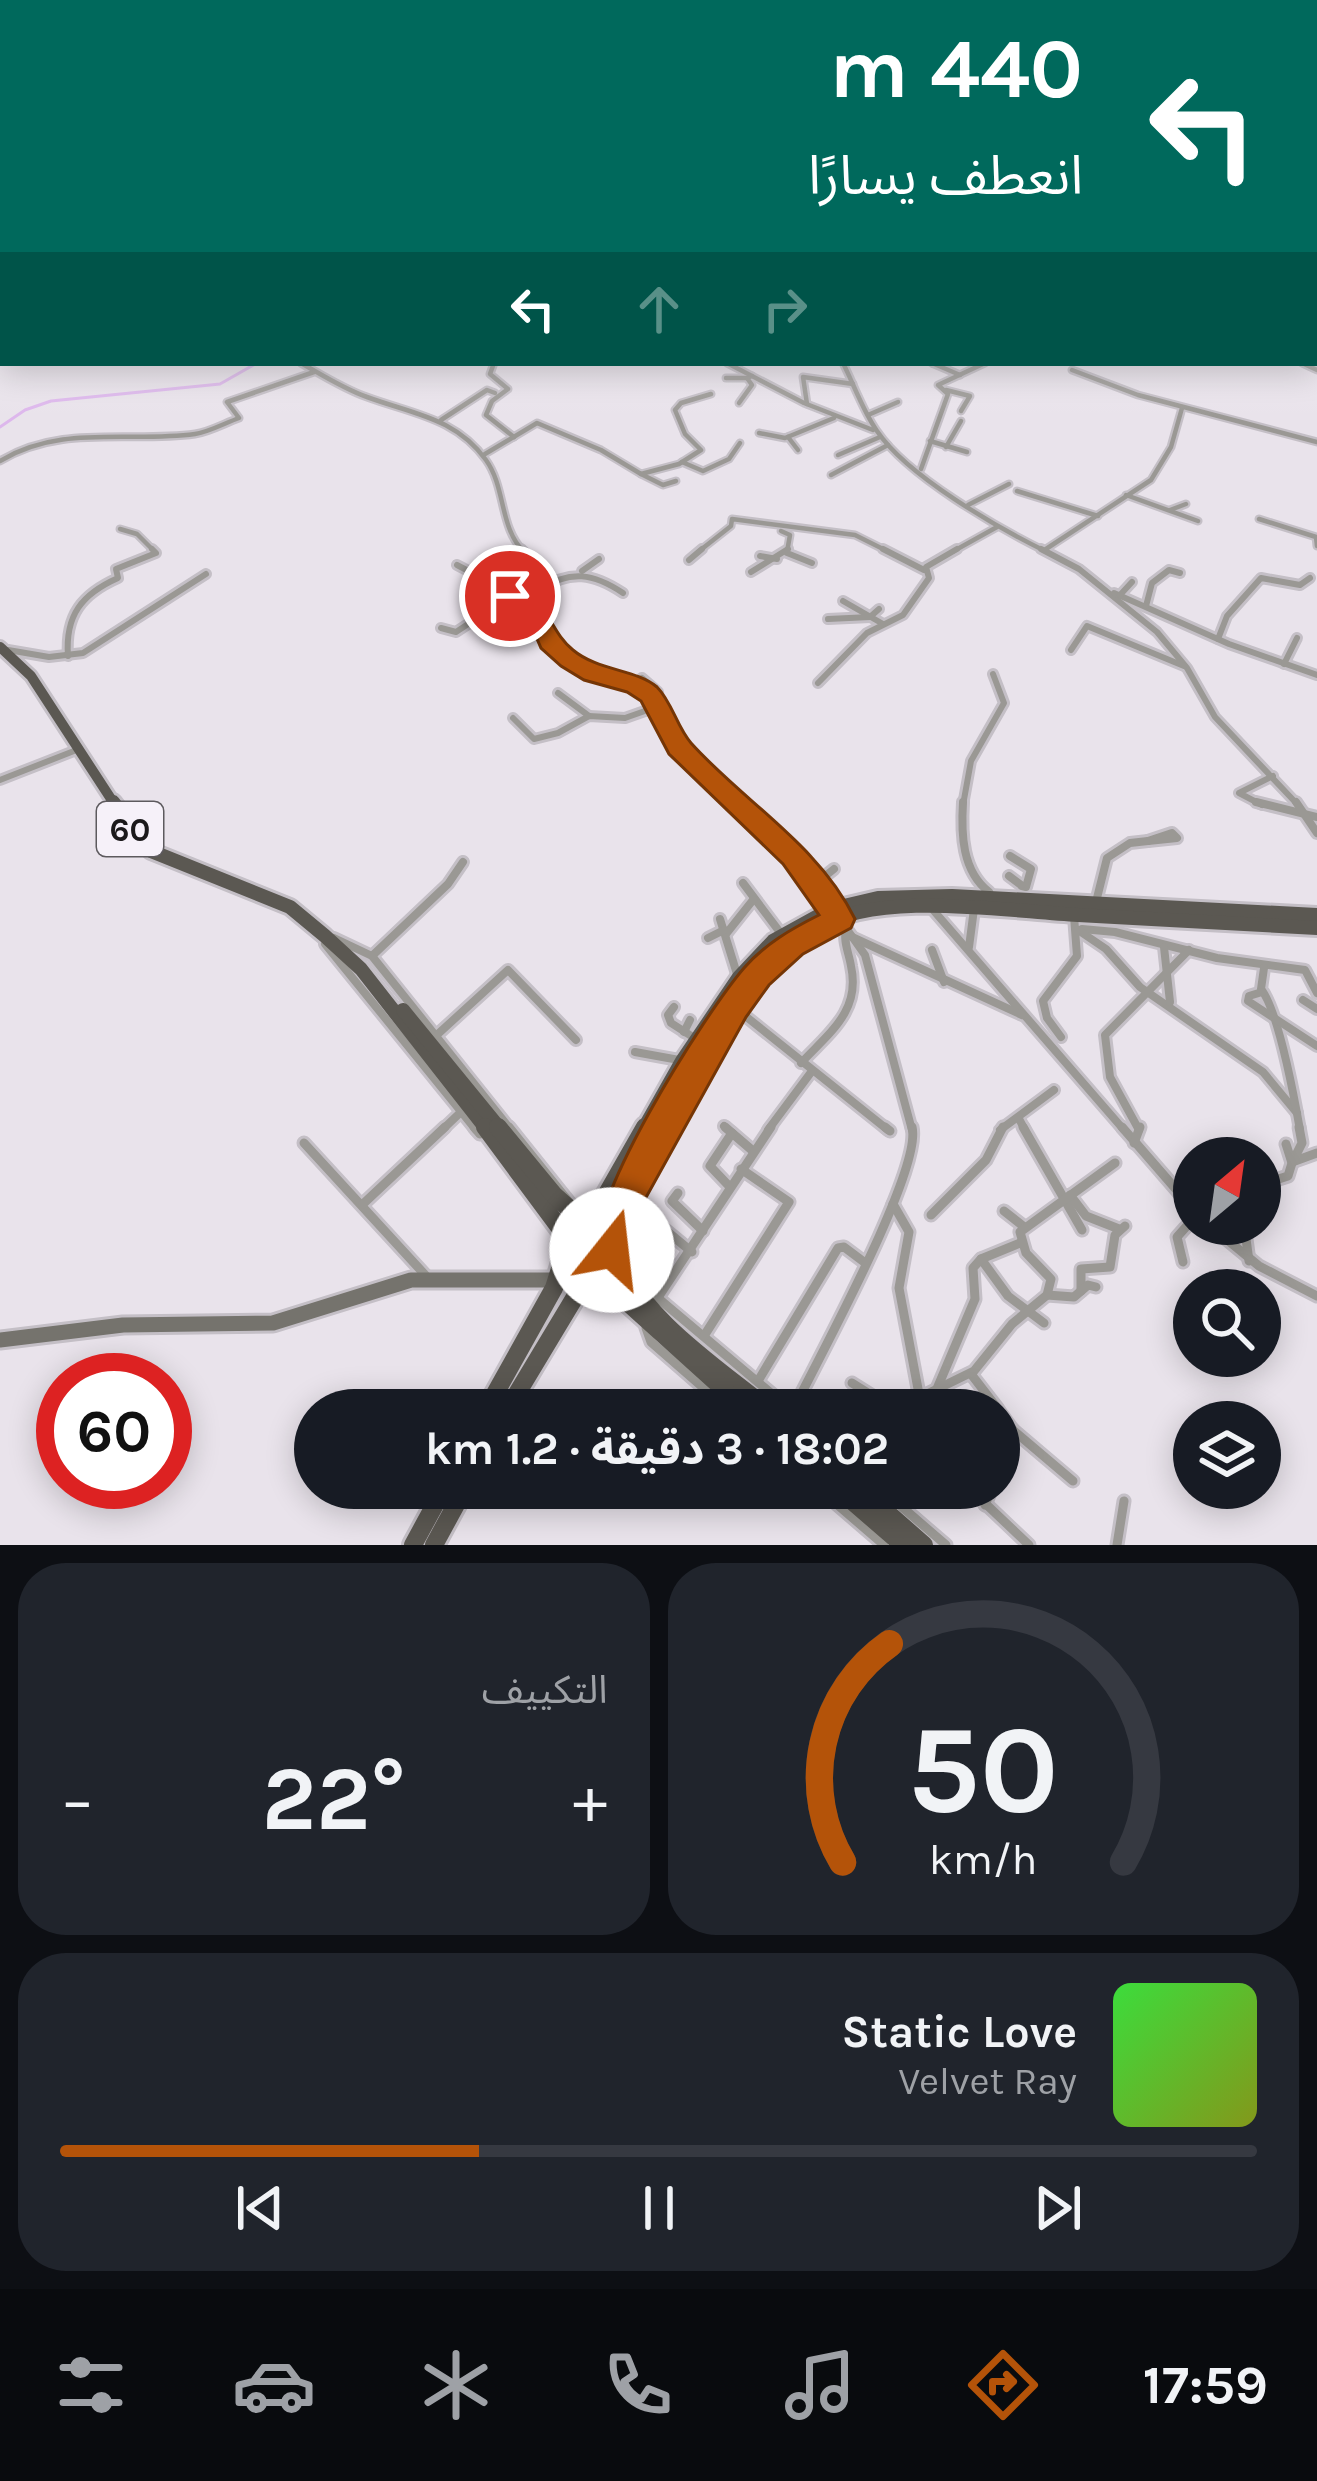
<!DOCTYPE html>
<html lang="ar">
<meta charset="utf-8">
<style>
:root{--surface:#171b24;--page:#20242c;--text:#f1f3f6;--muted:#9ea1a6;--line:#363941;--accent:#b45309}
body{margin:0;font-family:Karla,"Noto Sans Arabic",sans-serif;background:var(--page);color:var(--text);direction:rtl;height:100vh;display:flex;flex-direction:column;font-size:45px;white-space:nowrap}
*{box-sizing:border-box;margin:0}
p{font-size:39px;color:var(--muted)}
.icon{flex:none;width:66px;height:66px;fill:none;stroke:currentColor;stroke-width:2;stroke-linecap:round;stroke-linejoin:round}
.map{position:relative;height:1545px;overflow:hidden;direction:ltr}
.panel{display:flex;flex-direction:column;gap:18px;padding:18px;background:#0d0f14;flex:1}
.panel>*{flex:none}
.guide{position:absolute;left:0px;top:0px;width:1317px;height:366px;box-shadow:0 6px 30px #0003;direction:rtl;background:#00695c;color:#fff;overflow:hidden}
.needle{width:78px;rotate:29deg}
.tools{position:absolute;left:1173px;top:1137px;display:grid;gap:24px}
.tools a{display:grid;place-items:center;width:108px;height:108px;border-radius:50%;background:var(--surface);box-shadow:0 6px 30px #0003;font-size:60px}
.speed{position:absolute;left:36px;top:1353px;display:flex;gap:24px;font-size:60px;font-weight:700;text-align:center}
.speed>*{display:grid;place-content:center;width:156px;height:156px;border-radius:50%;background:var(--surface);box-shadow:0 6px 30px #0003;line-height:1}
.speed .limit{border:18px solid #d22;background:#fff;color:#111}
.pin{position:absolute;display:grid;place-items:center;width:102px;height:102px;color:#fff;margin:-51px;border:6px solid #fff;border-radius:50%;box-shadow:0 3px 12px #0007}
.me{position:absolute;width:132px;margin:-66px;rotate:16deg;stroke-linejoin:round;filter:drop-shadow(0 0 9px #0008)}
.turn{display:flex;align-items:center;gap:42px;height:252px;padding:0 36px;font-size:54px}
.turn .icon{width:156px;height:156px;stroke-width:2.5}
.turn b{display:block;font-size:84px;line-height:102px}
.lanes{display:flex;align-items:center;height:114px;padding:0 36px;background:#0003;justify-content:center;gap:60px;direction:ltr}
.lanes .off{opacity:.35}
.big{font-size:90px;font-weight:700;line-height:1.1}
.panel .widget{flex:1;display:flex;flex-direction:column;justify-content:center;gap:18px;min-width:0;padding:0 42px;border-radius:48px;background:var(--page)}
.panel .dial{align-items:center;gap:0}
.dial svg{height:312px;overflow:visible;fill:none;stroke:var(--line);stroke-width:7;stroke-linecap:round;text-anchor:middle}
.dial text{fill:var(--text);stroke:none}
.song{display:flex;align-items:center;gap:36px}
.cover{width:144px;height:144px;border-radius:18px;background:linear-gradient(135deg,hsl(120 70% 55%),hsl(70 70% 35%))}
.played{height:12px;border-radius:6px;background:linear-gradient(90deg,var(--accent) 35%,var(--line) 35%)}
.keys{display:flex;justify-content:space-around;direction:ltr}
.heat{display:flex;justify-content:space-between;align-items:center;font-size:66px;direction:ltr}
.panel .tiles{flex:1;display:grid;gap:18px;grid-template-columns:1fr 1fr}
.widget:last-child{grid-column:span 2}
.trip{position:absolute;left:294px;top:1389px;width:726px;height:120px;border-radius:60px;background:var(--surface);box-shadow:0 6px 30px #0003;font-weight:700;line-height:120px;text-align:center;direction:rtl}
.dock{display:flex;height:192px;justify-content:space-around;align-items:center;background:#090b0e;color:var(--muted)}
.dock .icon{width:84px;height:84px}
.dock .selected{color:var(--accent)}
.dock b{font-size:54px;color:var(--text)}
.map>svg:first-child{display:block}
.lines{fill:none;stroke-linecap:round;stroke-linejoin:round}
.stream{stroke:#ddb7ec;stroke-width:3}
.street-far4-casing{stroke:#c4bfc6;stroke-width:6}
.street-far3-casing{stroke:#c4bfc6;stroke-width:9}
.street-far2-casing{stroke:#c4bfc6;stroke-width:12}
.street-far1-casing{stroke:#c4bfc6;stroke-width:14}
.street-casing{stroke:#c4bfc6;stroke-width:15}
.secondary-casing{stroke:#c4bfc6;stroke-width:21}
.primary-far2-casing{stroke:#c4bfc6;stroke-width:16}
.primary-far1-casing{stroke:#c4bfc6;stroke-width:20}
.primary-casing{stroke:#c4bfc6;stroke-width:24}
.street-far4{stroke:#9a9894;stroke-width:3}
.street-far3{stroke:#9a9894;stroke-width:4.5}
.street-far2{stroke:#9a9894;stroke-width:6}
.street-far1{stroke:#9a9894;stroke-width:8}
.street{stroke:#9a9894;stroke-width:9}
.secondary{stroke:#75736d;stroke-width:15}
.primary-far2{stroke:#5b5852;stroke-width:10}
.primary-far1{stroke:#5b5852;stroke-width:14}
.primary{stroke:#5b5852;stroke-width:18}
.route{fill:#b45309;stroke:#753606;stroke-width:3}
.labels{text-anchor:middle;stroke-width:10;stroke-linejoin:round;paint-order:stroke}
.shield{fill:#f6f1f9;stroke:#5d5a5e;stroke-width:3}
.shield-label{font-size:33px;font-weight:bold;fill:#1b191b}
</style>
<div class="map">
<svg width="1317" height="1545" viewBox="0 0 1317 1545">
<rect width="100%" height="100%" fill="#e9e3eb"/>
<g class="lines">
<polyline class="stream" points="0,427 25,410 51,401 220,384 257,363"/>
<g class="street-far4-casing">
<polyline id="street-far4" points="1314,220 1317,224"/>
</g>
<g class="street-far3-casing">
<g id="street-far3">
<path d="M301 363C322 375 344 389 367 397 413 414 456 418 486 460 506 488 499 527 524 552"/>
<polyline points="494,363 490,374 508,389 492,401 486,415 514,437"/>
<polyline points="727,363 804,403 873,430"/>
<path d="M843 363C854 385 863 411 877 431 907 476 998 528 1047 552"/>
<polyline points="932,363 960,375"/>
<polyline points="1302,363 1317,370"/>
<polyline points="1072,370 1138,395 1317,442"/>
<polyline points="726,378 747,378"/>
<polyline points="946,390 970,396 961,411"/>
<polyline points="739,403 752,385 747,378 752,376"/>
<polyline points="807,404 803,377 853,384"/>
<polyline points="868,415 898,402"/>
<polyline points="441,420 487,390 495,393"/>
<polyline points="759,433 785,438 834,418"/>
<polyline points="788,437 798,450"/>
<polyline points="930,441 967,452"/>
<polyline points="946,447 961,421"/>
<polyline points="485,454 537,423 601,450 641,474 679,464 701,450 685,434 675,410 681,403 711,394"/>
<polyline points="838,455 880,437"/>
<path d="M0 461C61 424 128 443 195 434 209 432 225 423 239 418L227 402 314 372"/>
<polyline points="682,462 703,471 729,459 740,443"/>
<polyline points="921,469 948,394 938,385 985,363"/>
<polyline points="641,474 663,485 676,481"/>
<polyline points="831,475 888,445"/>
<polyline points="1017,491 1098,516"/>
<polyline points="1126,495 1198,521"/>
<polyline points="968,505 1009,484"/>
<polyline points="1170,510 1186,504"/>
<polyline points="1259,519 1316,537 1317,546"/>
<polyline points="120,529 137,534 155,552"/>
<polyline points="781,531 790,535 787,552"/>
<polyline points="1046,549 1151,480 1171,447 1182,408"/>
<polyline points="698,552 731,526 732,519 855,535 889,552"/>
<polyline points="952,552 997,527"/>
</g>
</g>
<g class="street-far2-casing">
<g id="street-far2">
<polyline points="521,549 534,562 542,597 539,623 549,642 593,674 636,686 650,695 679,747 740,805"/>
<polyline points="883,549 924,570"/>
<polyline points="1041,549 1079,569 1157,632 1187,668 1215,717 1298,805"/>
<polyline points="787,553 812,563"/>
<polyline points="760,556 777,559"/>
<polyline points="689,560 702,549"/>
<polyline points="457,565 520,598 539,615"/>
<polyline points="500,568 528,555"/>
<polyline points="582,571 599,559"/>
<polyline points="751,572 788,549"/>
<path d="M540 589C571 570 593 573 623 593"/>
<polyline points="1114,593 1229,644 1317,675"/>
<polyline points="1120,595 1132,582"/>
<polyline points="843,601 883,624"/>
<polyline points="1146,606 1152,583 1169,570 1180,573"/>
<polyline points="509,612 542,600"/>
<polyline points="828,619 870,617 879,609"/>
<polyline points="441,628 456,632 512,595"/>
<polyline points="1218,639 1227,616 1261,578 1300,585 1310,578"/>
<polyline points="8,650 49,657 83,653 206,574"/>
<polyline points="1071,650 1087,626 1184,666"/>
<path d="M68 656C65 615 82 594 118 578L116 569 156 553 152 549"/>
<polyline points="1284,664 1297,638"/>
<polyline points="642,678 658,692 660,707"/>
<polyline points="818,683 867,633 903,615 929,578 926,567 957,549"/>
<polyline points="558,693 589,716"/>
<polyline points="513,718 534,739 558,733 589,716 625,718 659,706"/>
<polyline points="0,780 79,749"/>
<polyline points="963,805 971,761 1004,703 993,674"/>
<polyline points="1262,805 1239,793 1273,776"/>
</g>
</g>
<g class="street-far1-casing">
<g id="street-far1">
<polyline points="737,802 794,856 830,908"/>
<path d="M963 802C961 834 962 871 989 892"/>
<polyline points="1256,802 1317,817"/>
<polyline points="1296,802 1317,833"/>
<polygon points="1172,833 1177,838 1148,841"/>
<polyline points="1010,856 1031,869 1026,887 1022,886"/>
<polyline points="1009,876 1021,885"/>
<polyline points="743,883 782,935"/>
<polyline points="814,885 834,869"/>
<polyline points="1096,902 1107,858 1130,843 1148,841"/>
<polyline points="934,911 1124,1130"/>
<polyline points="839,918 865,955 912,1130"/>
<polyline points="720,919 737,974"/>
<polyline points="1082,929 1115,932 1217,958 1305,970 1317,993"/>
<polyline points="1078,930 1106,949 1140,987 1263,1072 1297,1113"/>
<polyline points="726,934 753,900"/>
<polyline points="852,937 1022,1015"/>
<polyline points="334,938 372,956 511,1130"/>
<polyline points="708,938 724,930"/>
<polyline points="325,944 476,1130"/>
<polyline points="969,947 974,909"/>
<polyline points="1164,947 1170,1002"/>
<polyline points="932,950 944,982"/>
<polyline points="372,956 448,884 463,862"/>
<path d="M1264 968 1261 989C1279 1012 1294 1096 1300 1130"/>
<polyline points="1262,992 1249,996 1248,1001 1317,1046"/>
<polyline points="1303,1000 1317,1009"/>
<polyline points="674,1007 668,1015 671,1023 696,1039"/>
<polyline points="734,1007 888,1130"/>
<polyline points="684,1032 690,1020"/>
<polyline points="439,1033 508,970 576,1040"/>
<polyline points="1061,1037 1047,1018 1043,1001 1077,956 1074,916"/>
<polyline points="635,1052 679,1060"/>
<path d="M801 1063C829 1033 861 1011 851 966 849 953 843 942 846 929"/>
<polyline points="1019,1119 1025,1130"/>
<polyline points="724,1126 728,1130"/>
<polyline points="442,1130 462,1111"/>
<polyline points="768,1130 812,1071"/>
<polyline points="1000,1130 1054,1090"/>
<polyline points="1139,1130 1110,1077 1105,1035 1189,950"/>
</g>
</g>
<g class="street-casing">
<g id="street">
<polyline points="474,1127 480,1134"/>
<polyline points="509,1127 569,1202"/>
<polyline points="725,1127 753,1151"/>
<polyline points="885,1127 890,1131"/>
<polyline points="1023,1127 1082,1230"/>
<polyline points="1122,1127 1194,1210"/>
<polyline points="304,1143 427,1277"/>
<polyline points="1134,1143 1140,1127"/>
<polyline points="1295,1161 1317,1153"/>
<polyline points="1292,1163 1302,1143 1299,1127"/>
<polyline points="1260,1185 1288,1176 1292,1163 1286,1144"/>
<polyline points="729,1186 710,1166 732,1133"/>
<polyline points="678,1193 672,1201 703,1231"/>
<polyline points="1070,1195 1086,1216 1119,1229"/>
<polyline points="363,1204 445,1127"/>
<polyline points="893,1204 909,1232 899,1288 922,1410"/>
<polyline points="1004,1211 1023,1226"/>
<polyline points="931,1215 986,1160 1003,1127"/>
<polyline points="658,1224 692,1252"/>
<polyline points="1208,1224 1259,1266 1317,1296"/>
<polyline points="1244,1224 1249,1261"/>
<polyline points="981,1259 1008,1296 1044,1323"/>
<polyline points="1183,1262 1177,1237 1194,1218"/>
<polyline points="1081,1291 1081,1269 1110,1267 1115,1235 1125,1226"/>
<polyline points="1047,1295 1074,1297 1088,1285 1096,1287"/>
<polyline points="659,1299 791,1410"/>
<polyline points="653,1305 771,1127"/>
<polyline points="646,1328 651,1342 729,1410"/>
<polyline points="704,1336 789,1202 741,1169"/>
<polyline points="971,1374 998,1409"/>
<polyline points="758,1381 838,1248 844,1247 864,1262"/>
<polyline points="852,1383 895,1410"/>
<polyline points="936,1391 975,1299 973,1268 981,1259 1020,1243"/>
<polyline points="923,1396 974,1371 1012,1324 1047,1295 1051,1279 1026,1253 1020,1232 1115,1163"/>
<path d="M793 1410C817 1361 923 1169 912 1127"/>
<polyline points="999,1411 1013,1430 1073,1481"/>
<polyline points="999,1468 1013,1430"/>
<polyline points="818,1488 884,1545"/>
<polyline points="880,1488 946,1545"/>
<polyline points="969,1488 1029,1545"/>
<polyline points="897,1503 904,1488"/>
<polyline points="985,1505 992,1488"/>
<polyline points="1117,1545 1124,1501"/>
</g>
</g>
<g class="secondary-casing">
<polyline id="secondary" points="0,1340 123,1325 273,1323 411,1280 557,1280"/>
</g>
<g class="primary-far2-casing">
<polyline id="primary-far2" points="0,647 31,676 115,805"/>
</g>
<g class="primary-far1-casing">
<g id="primary-far1">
<polyline points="113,802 151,851 290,907 325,936 361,969 487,1130"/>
<polyline points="403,1010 501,1130"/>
<polyline points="643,1130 682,1061 739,977 773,941 831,909 878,898 952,896 1317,915"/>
<path d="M658 1130C694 1059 744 968 815 928 882 890 1003 911 1078 915 1158 919 1237 924 1317 928"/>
</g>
</g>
<g class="primary-casing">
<g id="primary">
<polyline points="485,1127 565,1235"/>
<polyline points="498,1127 554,1195 583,1221"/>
<polyline points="592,1220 645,1127"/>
<circle cx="587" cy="1246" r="25"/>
<polyline points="612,1241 660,1127"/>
<path d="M612 1250C643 1320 711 1363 769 1410"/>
<polyline points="593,1271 747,1410"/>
<polyline points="486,1410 554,1288 564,1256"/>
<polyline points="507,1410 590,1272"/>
<polyline points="837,1488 903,1545"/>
<polyline points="859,1488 924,1545"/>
<polyline points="413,1545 444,1488"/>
<polyline points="434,1545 465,1488"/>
</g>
</g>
<use href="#street-far4" class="street-far4"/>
<use href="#street-far3" class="street-far3"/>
<use href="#street-far2" class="street-far2"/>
<use href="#street-far1" class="street-far1"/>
<use href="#street" class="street"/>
<use href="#secondary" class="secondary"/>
<use href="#primary-far2" class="primary-far2"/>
<use href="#primary-far1" class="primary-far1"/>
<use href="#primary" class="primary"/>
</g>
<linearGradient id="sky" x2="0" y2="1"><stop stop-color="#a3b5ea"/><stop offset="0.48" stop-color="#f5f2f6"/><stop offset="1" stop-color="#f5f2f6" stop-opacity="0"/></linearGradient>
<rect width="1317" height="417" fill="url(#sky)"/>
<path class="route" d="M510 589C549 595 547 629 573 650 598 671 636 669 657 687 672 702 677 727 691 743 744 802 819 845 855 919L851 928 803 954 769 985 746 1017 639 1210 625 1263 612 1269 598 1263C577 1213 706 1012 744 968 765 944 791 929 819 915L783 864 669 754 641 701 627 692 584 680 561 666 541 648 528 618 498 596Z"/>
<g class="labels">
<rect class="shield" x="97" y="802" width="66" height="54" rx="9"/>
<g class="shield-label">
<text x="130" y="841">60</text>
</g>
</g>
</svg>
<div class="tools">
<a><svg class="needle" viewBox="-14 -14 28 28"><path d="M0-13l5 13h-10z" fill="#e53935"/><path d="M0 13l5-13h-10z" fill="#9ea1a6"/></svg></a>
<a><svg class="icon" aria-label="search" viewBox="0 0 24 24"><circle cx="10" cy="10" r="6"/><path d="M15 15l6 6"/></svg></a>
<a><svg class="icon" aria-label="layers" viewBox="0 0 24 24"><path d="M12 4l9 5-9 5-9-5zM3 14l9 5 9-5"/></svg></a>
</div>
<div class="speed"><div class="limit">60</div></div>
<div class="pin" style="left:510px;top:596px;background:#d93025"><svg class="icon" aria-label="arrive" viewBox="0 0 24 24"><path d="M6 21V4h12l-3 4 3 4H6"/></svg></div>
<svg class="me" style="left:612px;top:1250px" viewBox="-20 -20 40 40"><circle r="19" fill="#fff"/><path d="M0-13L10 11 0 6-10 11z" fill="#b45309"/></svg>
<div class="trip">18:02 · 3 دقيقة · 1.2 km</div>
<div class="guide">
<div class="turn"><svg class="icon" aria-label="left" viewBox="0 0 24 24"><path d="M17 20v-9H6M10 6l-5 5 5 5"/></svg><div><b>440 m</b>انعطف يسارًا</div></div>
<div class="lanes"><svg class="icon" aria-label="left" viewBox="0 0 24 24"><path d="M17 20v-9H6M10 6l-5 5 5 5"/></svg><svg class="icon off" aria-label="ahead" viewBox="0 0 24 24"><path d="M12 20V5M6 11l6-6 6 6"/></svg><svg class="icon off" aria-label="right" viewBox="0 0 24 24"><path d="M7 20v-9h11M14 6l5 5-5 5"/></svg></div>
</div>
</div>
<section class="panel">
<div class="tiles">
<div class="widget dial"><svg viewBox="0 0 100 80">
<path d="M14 69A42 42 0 1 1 86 69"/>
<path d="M14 69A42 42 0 0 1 26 13" stroke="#b45309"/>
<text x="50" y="56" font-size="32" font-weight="700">50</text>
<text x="50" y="72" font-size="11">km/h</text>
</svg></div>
<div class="widget"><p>التكييف</p>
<div class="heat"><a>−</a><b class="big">22°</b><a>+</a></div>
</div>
<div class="widget">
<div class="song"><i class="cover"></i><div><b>Static Love</b><p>Velvet Ray</p></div></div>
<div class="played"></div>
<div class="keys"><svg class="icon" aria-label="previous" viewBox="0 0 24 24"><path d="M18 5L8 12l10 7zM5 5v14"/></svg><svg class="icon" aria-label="pause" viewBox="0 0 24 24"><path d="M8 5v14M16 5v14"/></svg><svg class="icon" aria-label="next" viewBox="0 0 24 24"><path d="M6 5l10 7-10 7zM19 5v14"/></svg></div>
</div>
</div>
</section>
<nav class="dock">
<b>17:59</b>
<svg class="icon selected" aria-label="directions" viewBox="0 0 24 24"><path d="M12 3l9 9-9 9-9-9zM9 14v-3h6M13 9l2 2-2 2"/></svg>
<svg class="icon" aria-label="music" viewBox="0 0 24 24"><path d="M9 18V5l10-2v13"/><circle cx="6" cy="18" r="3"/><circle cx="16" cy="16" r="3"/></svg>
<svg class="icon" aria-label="phone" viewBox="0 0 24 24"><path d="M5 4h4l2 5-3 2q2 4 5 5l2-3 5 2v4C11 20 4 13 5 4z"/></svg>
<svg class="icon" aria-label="climate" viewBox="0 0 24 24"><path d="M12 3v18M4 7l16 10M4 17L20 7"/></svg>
<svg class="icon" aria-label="car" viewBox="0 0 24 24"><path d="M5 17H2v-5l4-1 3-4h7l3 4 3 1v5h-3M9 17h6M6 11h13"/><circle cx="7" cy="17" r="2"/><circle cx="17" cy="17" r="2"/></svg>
<svg class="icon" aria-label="filters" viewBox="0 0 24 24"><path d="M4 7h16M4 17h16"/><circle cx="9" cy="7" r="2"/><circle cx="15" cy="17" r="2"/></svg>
</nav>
